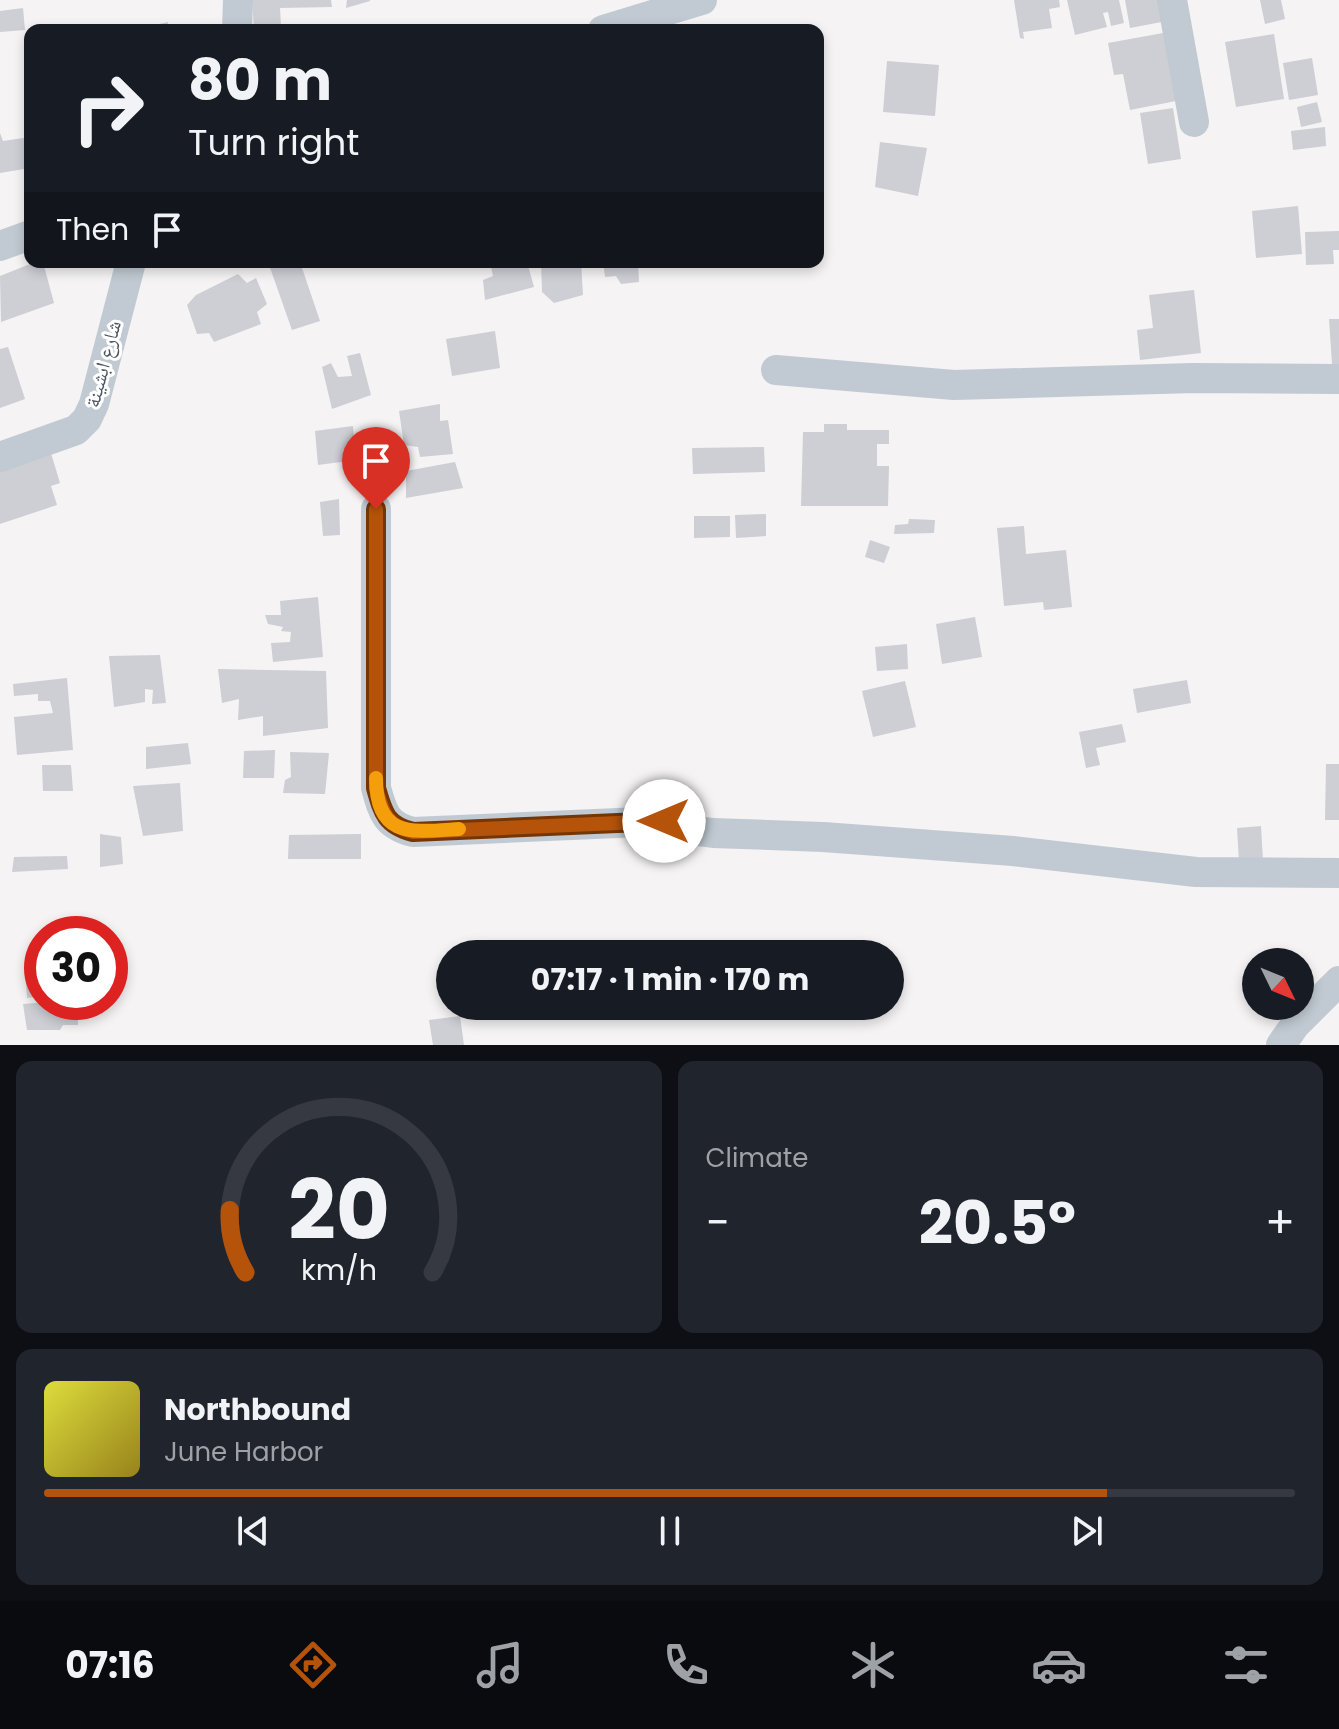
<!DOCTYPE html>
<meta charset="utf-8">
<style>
:root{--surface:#171b24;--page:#20242c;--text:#f1f3f6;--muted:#9ea1a6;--line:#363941;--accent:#b45309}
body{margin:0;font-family:Poppins,"Noto Naskh Arabic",sans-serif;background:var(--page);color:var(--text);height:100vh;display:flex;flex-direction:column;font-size:30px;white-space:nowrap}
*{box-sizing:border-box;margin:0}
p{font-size:26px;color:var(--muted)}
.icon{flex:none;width:44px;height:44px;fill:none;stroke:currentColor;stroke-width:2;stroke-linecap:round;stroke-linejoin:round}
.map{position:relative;height:1045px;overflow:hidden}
.side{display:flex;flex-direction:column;gap:16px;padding:16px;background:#0d0f14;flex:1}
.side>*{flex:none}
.top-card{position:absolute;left:24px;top:24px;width:800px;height:244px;border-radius:16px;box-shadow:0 4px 12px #0003;background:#171b24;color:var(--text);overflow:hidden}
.needle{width:52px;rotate:133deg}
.buttons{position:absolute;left:1242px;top:948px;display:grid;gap:16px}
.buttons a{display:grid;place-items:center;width:72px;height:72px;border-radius:50%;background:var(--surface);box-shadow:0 4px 12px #0003;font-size:40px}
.speed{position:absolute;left:24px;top:916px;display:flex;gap:16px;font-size:40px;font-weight:700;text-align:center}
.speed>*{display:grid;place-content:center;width:104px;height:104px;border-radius:50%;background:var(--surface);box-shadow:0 4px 12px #0003;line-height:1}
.speed .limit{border:12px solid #d22;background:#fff;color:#111}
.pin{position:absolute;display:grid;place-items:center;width:68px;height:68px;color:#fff;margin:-82px -34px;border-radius:50% 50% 50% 0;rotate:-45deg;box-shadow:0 0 8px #0007}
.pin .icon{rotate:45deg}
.me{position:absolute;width:88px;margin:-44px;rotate:270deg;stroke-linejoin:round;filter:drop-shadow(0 0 6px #0008)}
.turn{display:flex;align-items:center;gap:28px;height:168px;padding:0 32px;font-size:36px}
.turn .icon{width:104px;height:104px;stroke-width:2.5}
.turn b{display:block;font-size:56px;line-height:68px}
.then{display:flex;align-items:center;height:76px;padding:0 32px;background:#0003;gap:16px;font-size:30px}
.big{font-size:60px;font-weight:700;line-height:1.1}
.side .widget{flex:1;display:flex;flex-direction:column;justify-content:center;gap:12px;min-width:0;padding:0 28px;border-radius:16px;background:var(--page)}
.side .dial{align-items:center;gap:0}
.dial svg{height:208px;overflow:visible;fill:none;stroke:var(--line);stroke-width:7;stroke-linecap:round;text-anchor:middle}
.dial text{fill:var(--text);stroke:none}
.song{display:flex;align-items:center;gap:24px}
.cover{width:96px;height:96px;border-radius:12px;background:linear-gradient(135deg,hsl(60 70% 55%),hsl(50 70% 35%))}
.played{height:8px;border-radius:4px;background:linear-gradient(90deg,var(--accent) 85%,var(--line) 85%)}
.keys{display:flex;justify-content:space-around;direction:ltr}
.heat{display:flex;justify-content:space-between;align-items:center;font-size:44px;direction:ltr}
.side .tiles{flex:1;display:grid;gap:16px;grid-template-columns:1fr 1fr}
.widget:last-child{grid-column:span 2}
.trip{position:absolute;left:436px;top:940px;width:468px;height:80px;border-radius:40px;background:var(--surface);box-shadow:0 4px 12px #0003;font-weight:700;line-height:80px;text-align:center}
.menu{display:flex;height:128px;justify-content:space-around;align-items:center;background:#090b0e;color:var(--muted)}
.menu .icon{width:56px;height:56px}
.menu .current{color:var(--accent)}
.menu b{font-size:36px;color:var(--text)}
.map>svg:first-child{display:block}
.building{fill:#cdcfd5}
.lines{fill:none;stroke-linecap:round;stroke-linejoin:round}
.minor{stroke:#c1cad2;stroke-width:30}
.route-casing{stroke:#753606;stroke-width:20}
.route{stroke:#b45309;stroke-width:14}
.slow{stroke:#f59e0b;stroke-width:14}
.labels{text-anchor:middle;stroke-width:6;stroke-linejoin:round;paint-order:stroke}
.street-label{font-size:20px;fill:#4a5661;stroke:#fff}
</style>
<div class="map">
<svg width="1339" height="1045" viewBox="0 0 1339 1045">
<rect width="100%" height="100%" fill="#f5f3f3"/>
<g class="building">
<polygon points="252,0 331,0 332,7 280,8 281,27 254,29"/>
<polygon points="347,0 370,0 370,1 346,8"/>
<polygon points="1014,0 1059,0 1060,7 1049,9 1052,28 1023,32 1024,39 1020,38"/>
<polygon points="1067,0 1119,0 1124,23 1111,26 1108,12 1103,13 1107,27 1075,35"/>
<polygon points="1125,0 1163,0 1167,21 1130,28"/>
<polygon points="1260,0 1281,0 1285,19 1265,24"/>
<polygon points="23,8 25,30 0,32 0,11"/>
<polygon points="168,22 168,30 147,30 147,27"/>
<polygon points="1163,33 1176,101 1130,110 1123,74 1114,75 1108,43"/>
<polygon points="1274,34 1284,99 1236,107 1225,42"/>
<polygon points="1312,58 1318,95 1289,100 1283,63"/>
<polygon points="887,61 939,65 935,116 883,112"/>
<polygon points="1317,102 1322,122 1301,127 1297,107"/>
<polygon points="1173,108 1181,159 1148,164 1140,113"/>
<polygon points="1325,127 1326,146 1293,150 1291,131"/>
<polygon points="0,133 3,141 30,137 30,168 0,173"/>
<polygon points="880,142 927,148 918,196 875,187"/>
<polygon points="1298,206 1302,254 1256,258 1252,211"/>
<polygon points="1339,231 1339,250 1333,250 1334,264 1306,265 1305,232"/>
<polygon points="35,262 43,262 54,303 1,322 0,276"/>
<polygon points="268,262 300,262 320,321 292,330"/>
<polygon points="490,262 527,262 534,287 485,300 483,280 493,276"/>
<polygon points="541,262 581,262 583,295 554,303 542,292"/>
<polygon points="603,262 638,262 639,282 621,284 616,276 605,277"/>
<polygon points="686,262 707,262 707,264 686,266"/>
<polygon points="238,274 247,283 256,278 267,304 257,312 261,324 214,342 209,333 197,334 187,305 196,295"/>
<polygon points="1194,290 1201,353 1140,360 1137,330 1153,328 1149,295"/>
<polygon points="1329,319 1339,319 1339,364 1332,364"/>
<polygon points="495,331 500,368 452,376 446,339"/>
<polygon points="8,347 25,399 0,408 0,349"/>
<polygon points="360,353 371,395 332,409 322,367 331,363 338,377 352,376 347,356"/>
<polygon points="440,404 440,421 448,420 453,454 420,457 418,447 404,445 399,411"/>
<polygon points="824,424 847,424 847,430 889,430 889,444 877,444 877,466 889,466 888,506 801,506 803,432 824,432"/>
<polygon points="353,426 356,460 318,465 315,431"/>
<polygon points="764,447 765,472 693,474 692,448"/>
<polygon points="50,450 60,483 51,486 57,505 0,524 0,467"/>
<polygon points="455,462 463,488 406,498 406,471"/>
<polygon points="339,499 340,535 323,536 320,502"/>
<polygon points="766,514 766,536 736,538 735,515"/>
<polygon points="694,516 730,516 730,537 694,538"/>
<polygon points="909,519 935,520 934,533 894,534 895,525 908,524"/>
<polygon points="1024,526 1026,554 1066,550 1072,607 1044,610 1043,602 1004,606 997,528"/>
<polygon points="870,540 890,547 884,563 865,557"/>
<polygon points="318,597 323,657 273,662 271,643 290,642 291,632 281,631 283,627 268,624 265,615 281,615 280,601"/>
<polygon points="975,617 982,657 942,664 936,624"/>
<polygon points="907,644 908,669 877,671 875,647"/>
<polygon points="160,655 166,703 152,704 153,690 145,689 145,702 114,707 109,656"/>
<polygon points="218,669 326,671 328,728 263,736 263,716 238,720 239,699 222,703"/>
<polygon points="67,678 73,750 17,755 14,717 53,713 50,701 38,701 38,694 14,696 13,684"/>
<polygon points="1187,680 1191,703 1137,713 1133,689"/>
<polygon points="905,681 916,727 873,737 862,691"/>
<polygon points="1122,724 1126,742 1096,748 1100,765 1086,768 1079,732"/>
<polygon points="188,743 191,764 146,769 146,747"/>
<polygon points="275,750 274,778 243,778 244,751"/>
<polygon points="290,752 329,753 325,794 283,793 285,780 291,777"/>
<polygon points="1326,764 1339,764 1339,820 1325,820"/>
<polygon points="42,765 71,765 73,791 43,791"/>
<polygon points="180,783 183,831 143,836 133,786"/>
<polygon points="1261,826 1263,861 1239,862 1237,828"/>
<polygon points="100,834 121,837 123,864 100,867"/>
<polygon points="361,834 361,859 288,859 289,835"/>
<polygon points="67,856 68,869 12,872 14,857"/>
<polygon points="25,969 42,969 42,996 27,998"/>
<polygon points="48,1002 79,1002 78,1025 63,1025 60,1030 27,1030 23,1004"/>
<polygon points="460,1016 464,1045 433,1045 429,1020"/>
</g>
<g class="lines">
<g class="minor">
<polyline points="1172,0 1194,122"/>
<polyline points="237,30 238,0"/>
<polyline points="603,30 702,0"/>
<polyline points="0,246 30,235"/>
<polyline points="776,370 954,385 1193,378 1339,379"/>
<polyline points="0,457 76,430 87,419 94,404 131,262"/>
<path d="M376 509V788C383 813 386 825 413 832L664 821 690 830 713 833 823 837 1013 851 1196 872 1339 873"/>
<polyline points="1281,1045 1295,1025 1339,981"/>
</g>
</g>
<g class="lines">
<g class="route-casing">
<path id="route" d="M376 509V788C383 813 386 825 413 832L664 821"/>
</g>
<use href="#route" class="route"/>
<path class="slow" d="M376 778C376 839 413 832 459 829"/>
</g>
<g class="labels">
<g class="street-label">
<text transform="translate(103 364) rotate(-75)" y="7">شارع ابشينة</text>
</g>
</g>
</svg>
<div class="buttons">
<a><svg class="needle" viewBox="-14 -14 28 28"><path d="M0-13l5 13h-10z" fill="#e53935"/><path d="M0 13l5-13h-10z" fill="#9ea1a6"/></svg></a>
</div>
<div class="speed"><div class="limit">30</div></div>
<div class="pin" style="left:376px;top:509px;background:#d93025"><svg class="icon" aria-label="arrive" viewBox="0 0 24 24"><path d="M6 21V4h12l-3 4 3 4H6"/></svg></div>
<svg class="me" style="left:664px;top:821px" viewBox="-20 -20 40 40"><circle r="19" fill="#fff"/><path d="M0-13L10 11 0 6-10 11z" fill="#b45309"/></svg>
<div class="trip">07:17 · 1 min · 170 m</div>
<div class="top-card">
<div class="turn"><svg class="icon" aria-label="right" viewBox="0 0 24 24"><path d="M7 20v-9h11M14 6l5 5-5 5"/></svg><div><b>80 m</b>Turn right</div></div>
<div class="then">Then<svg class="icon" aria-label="arrive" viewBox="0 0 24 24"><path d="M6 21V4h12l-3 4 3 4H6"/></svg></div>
</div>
</div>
<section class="side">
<div class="tiles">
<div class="widget dial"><svg viewBox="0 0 100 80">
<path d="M14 69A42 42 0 1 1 86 69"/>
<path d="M14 69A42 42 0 0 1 8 45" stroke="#b45309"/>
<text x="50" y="56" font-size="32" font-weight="700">20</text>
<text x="50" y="72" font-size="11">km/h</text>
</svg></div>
<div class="widget"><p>Climate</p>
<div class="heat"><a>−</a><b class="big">20.5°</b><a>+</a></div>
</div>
<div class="widget">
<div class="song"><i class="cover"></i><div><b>Northbound</b><p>June Harbor</p></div></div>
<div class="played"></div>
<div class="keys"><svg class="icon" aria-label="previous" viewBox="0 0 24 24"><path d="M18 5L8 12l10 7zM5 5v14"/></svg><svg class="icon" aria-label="pause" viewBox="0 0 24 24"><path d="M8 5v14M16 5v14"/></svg><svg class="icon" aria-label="next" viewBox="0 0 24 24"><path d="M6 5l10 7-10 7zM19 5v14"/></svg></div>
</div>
</div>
</section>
<nav class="menu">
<b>07:16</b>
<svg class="icon current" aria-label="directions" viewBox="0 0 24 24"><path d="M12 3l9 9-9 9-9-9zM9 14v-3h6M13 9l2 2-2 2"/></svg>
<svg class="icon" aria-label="music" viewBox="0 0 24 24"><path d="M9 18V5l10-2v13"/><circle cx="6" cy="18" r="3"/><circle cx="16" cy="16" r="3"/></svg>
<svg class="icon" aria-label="phone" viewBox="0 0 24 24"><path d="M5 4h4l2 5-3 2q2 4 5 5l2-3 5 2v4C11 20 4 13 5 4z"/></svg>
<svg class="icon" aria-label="climate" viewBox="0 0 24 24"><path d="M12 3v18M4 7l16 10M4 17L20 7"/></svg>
<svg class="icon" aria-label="car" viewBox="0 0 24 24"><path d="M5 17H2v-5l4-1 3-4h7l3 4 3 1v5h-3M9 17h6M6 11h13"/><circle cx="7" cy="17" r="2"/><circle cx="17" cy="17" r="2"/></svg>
<svg class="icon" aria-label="filters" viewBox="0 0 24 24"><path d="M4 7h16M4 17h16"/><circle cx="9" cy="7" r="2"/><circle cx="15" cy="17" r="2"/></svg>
</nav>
